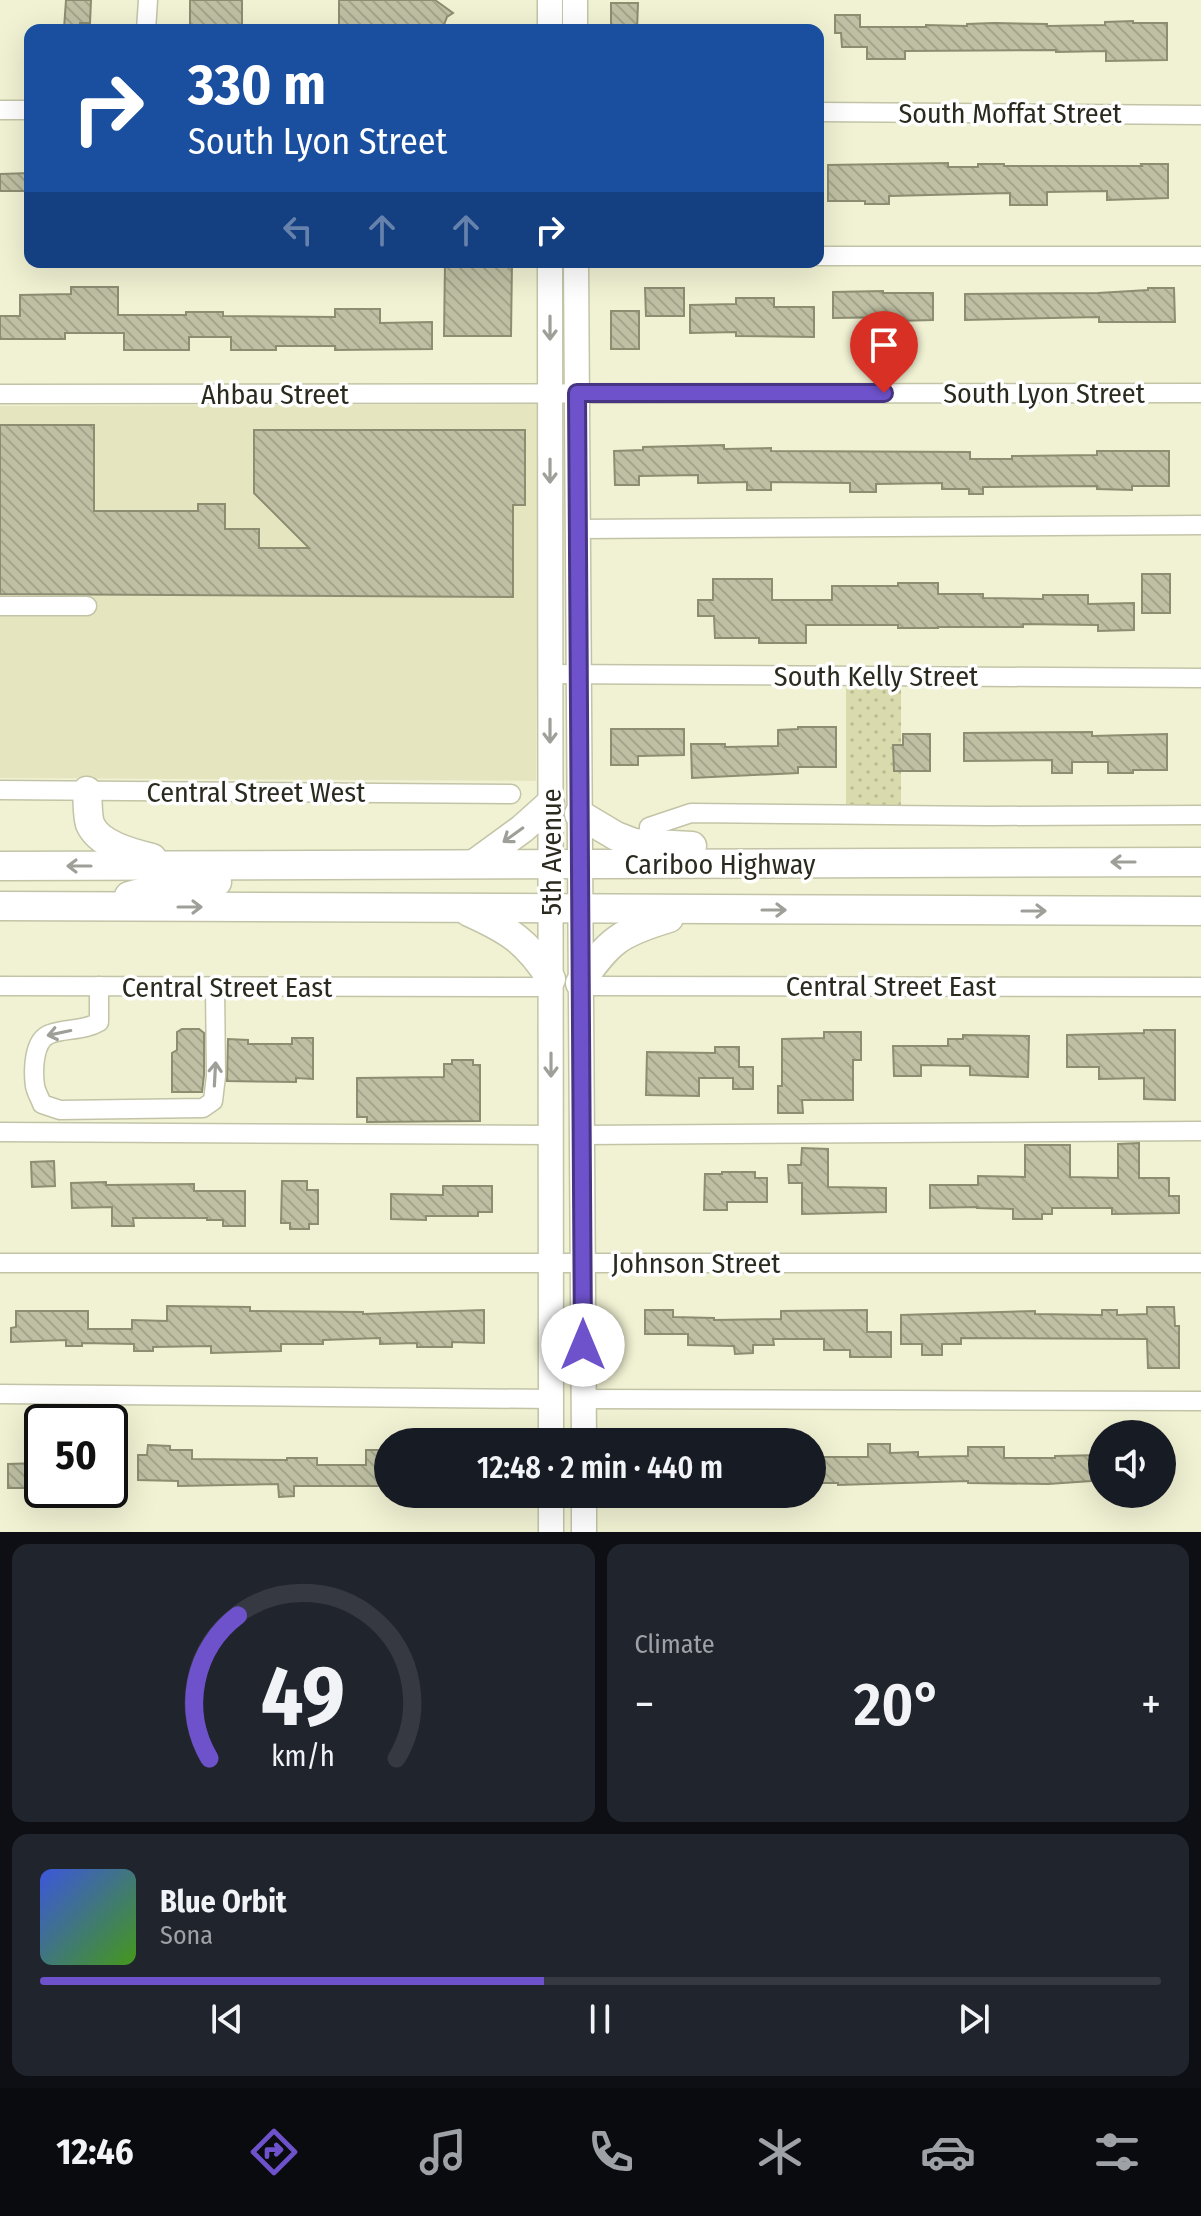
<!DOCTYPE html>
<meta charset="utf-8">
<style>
:root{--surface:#171b24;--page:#20242c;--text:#f1f3f6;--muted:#9ea1a6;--line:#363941;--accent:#6d52cb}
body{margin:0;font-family:"Fira Sans Condensed",sans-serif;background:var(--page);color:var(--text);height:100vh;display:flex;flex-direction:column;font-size:30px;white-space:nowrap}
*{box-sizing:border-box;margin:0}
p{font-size:26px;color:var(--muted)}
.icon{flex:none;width:44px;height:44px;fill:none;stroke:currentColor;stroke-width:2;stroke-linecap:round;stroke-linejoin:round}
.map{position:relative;height:1532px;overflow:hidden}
.details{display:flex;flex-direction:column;gap:12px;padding:12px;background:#0d0f14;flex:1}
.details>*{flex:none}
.guide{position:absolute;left:24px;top:24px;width:800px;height:244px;border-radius:16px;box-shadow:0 8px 32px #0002;background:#1a4fa0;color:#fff;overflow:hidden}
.controls{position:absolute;left:1088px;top:1420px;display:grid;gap:16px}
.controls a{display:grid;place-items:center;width:88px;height:88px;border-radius:50%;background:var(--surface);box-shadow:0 8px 32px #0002;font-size:40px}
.speed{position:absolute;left:24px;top:1404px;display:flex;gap:16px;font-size:40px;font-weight:700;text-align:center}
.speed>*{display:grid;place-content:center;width:104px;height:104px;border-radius:50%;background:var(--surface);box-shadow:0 8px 32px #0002;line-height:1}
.speed .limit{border:4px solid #111;border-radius:12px;background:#fff;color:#111}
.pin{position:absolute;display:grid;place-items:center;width:68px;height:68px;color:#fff;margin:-82px -34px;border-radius:50% 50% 50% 0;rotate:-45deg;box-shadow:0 0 8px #0007}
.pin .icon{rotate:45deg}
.me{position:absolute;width:88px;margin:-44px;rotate:0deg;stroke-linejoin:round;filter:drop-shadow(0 0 6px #0008)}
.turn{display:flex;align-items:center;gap:28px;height:168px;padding:0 32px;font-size:36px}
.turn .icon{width:104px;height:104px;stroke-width:2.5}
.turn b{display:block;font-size:56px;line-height:68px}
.lanes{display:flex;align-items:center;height:76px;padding:0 32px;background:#0003;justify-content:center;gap:40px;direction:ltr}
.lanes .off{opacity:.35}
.big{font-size:60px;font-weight:600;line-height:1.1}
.details .card{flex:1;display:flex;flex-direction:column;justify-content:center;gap:12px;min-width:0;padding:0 28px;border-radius:16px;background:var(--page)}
.details .dial{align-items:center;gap:0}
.dial svg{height:208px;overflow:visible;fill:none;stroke:var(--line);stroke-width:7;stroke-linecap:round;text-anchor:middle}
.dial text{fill:var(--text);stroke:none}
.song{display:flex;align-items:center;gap:24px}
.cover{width:96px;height:96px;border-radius:12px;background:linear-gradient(135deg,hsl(230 70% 55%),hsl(100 70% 35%))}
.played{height:8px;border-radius:4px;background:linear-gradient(90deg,var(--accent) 45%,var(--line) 45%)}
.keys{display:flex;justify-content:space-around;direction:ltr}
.heat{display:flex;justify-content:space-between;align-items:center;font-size:44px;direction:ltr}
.details .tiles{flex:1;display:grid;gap:12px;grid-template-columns:1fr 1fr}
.card:last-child{grid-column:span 2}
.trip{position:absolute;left:374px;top:1428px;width:452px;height:80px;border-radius:40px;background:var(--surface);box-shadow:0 8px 32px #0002;font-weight:600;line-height:80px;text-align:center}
.tabs{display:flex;height:128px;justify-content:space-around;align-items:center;background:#090b0e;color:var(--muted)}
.tabs .icon{width:56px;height:56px}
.tabs .on{color:var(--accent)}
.tabs b{font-size:36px;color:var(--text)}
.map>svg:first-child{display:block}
.built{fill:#e5e6c0}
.grass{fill:url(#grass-dots)}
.building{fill:url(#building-back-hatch);stroke:#8c8d71;stroke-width:2}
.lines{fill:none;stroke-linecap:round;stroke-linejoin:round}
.minor-casing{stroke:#c3c4a7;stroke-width:21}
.major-casing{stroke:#c3c4a7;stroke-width:27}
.highway-casing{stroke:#c3c4a7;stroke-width:31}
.minor{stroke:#fff;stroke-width:18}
.major{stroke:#fff;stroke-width:24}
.highway{stroke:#fff;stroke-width:28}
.oneway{stroke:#9f9f9a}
.route-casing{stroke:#473584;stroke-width:20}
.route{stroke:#6d52cb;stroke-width:14}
.labels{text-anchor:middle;stroke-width:7;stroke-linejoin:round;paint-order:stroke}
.street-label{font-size:28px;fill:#2a2a1f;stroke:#fff}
</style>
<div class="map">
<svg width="1201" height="1532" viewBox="0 0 1201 1532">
<defs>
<pattern id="grass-dots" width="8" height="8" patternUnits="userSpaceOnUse" patternTransform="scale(2)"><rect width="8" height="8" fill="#dadbad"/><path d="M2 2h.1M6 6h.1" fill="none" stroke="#bbbc94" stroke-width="1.8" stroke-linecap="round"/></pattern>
<pattern id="building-back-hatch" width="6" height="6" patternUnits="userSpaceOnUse" patternTransform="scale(2)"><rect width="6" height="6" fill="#bfc0a3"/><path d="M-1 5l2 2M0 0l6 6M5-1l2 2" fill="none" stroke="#a4a58c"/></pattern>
</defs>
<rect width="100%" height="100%" fill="#f1f2d3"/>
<polygon class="built" points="539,404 536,781 0,778 0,406"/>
<polygon class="grass" points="846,682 901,683 901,808 846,808"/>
<g class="building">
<polygon points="66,0 91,0 90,23 80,23 79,30 64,29"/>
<rect x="190" y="0" width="52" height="30"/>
<polygon points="339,0 435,0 453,13 447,17 442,30 339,30"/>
<polygon points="611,3 638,3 637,30 611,30"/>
<polygon points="835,15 860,15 860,27 926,27 926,25 967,26 967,24 994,23 1047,24 1047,26 1105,25 1105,22 1133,21 1133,23 1167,23 1167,60 1106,61 1106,51 1056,52 1056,50 905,51 905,59 867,59 867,47 842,47 841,33 835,33"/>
<polygon points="948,163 948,167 978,167 978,164 1004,164 1004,166 1142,166 1141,164 1168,164 1168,198 1107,200 1107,191 1047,192 1047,205 1010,205 1010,193 889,196 889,204 865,204 865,201 828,201 828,165"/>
<polygon points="30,173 30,191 0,191 0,174"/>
<polygon points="445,262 512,262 511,336 444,336"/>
<polygon points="71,287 118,287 118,315 186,315 186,312 223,312 223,316 335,317 335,309 380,309 380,323 432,322 432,349 335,350 335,346 276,346 276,350 231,350 231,337 189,337 189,350 124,350 124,333 65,333 65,339 0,339 0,316 20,316 20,295 71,294"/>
<polygon points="645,288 684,288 684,316 646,316"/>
<polygon points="1148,288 1174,288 1175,322 1099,322 1099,317 965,320 965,294 1098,293 1148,290"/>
<polygon points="883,291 883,293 933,293 933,320 897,321 897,317 833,318 833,292"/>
<polygon points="736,298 774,298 774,307 814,307 814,337 736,336 736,332 690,333 690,305 736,304"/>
<rect x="611" y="311" width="28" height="38"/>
<polygon points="0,425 94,425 94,511 198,511 198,504 225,504 225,529 259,529 259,548 309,548 254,493 254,430 525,430 525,505 513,505 513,597 0,594"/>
<polygon points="724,445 724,449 771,448 771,451 970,452 970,459 1012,459 1012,456 1097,455 1097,451 1169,451 1169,486 1132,486 1132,490 1097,489 1097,486 983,487 983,494 969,494 969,489 942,489 942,483 876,484 876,492 850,492 850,483 771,482 771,490 747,490 747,482 698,483 698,475 639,476 639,485 615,485 614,451 643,450 643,447"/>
<rect x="1142" y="574" width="28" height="39"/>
<polygon points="713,579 772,579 772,600 832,600 832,586 898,586 898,583 938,583 938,594 983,594 983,598 1043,599 1043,595 1088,595 1088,604 1134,603 1134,630 1098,631 1098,625 1023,624 1023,627 938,627 938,628 898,628 898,625 806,625 806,643 759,643 759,638 715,638 714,616 698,616 698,600 713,600"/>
<polygon points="798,727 836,727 836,767 798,767 798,773 692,778 691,744 725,744 725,747 778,746 778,730 798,729"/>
<polygon points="611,729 684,729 684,755 638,756 638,765 611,765"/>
<polygon points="1092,732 1092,736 1167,734 1167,770 1133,770 1133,773 1108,773 1108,762 1072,762 1072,773 1052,773 1052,760 964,761 964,733"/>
<polygon points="903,734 930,734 930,771 894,771 893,745 903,745"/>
<polygon points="182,1029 199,1029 204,1033 204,1075 202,1092 172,1092 172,1053 177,1050 177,1032"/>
<polygon points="1144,1030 1175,1030 1175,1100 1144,1099 1144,1078 1099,1079 1099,1067 1067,1067 1067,1035 1144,1033"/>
<polygon points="824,1032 861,1032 861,1060 853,1060 853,1100 802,1100 803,1113 778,1113 778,1086 782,1086 782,1039 824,1038"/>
<polygon points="963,1035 1029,1036 1028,1077 970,1075 970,1066 921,1065 921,1076 894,1076 893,1046 948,1046 948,1039 963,1039"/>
<polygon points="292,1038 313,1038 313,1079 296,1078 296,1082 227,1081 228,1039 248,1040 248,1044 292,1044"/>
<polygon points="715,1047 739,1047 739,1067 753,1067 753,1089 733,1089 733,1078 699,1078 699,1096 646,1095 647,1052 715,1053"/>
<polygon points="452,1060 473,1060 473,1065 480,1065 480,1121 367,1122 367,1117 357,1117 357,1078 444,1077 444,1064 452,1064"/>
<polygon points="1139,1143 1139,1178 1169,1178 1169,1196 1179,1196 1179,1213 1112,1214 1112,1208 1052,1208 1052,1214 1042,1214 1042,1219 1013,1219 1013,1209 977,1208 977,1207 930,1208 930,1185 978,1185 978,1176 1025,1177 1025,1145 1070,1145 1070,1177 1118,1178 1118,1144"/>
<polygon points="802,1148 828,1149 828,1187 886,1188 886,1212 802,1214 802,1183 789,1183 788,1165 801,1165"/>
<polygon points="54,1161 55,1186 32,1187 31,1162"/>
<polygon points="722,1172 755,1172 755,1178 767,1178 767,1202 727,1202 727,1210 704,1210 705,1174 722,1174"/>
<polygon points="282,1181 307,1181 307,1190 318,1190 318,1224 309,1224 309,1229 290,1229 290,1223 281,1223"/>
<polygon points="106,1182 106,1185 194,1184 194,1191 245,1191 245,1226 223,1226 223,1220 207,1220 207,1218 133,1218 134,1226 112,1226 112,1207 72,1208 71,1183"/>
<polygon points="443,1186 492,1186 492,1212 478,1212 478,1216 426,1216 426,1220 391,1219 391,1194 443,1195"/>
<polygon points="167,1306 250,1307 250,1311 363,1312 363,1314 484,1310 484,1343 452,1342 452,1347 417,1347 417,1343 380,1344 380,1338 323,1340 323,1344 281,1344 281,1351 211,1353 211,1346 153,1347 153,1351 134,1351 134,1344 82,1343 82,1346 66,1346 66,1340 11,1342 11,1328 16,1327 16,1311 88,1311 88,1329 132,1329 132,1320 167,1321"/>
<polygon points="1147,1307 1174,1307 1175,1326 1179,1326 1179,1368 1148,1368 1147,1339 961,1338 961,1344 942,1344 942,1355 922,1355 922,1344 901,1344 901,1315 1035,1311 1035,1314 1102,1315 1102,1310 1117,1310 1117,1315 1147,1314"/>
<polygon points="645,1310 673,1310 673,1317 714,1318 714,1320 781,1319 781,1311 867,1310 867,1332 891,1332 891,1357 850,1357 850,1350 824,1350 824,1339 773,1339 774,1345 753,1345 753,1353 735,1354 734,1346 688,1345 688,1334 645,1334"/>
<polygon points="868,1444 890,1444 890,1453 918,1452 918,1457 968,1456 968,1447 1004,1447 1004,1458 1055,1458 1055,1456 1102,1455 1102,1470 1091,1470 1091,1481 1048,1484 968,1483 968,1481 838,1485 838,1483 812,1483 812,1457 868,1457"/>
<polygon points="148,1445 170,1446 170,1450 192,1450 192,1459 287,1460 287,1458 317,1458 317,1465 366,1465 366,1450 388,1450 388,1486 294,1486 294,1496 279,1497 278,1484 178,1486 178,1481 138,1480 138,1455 147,1455"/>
<polygon points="40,1463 40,1488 8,1488 8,1464"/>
</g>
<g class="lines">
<g class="minor-casing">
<g id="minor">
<polyline points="146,30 148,0"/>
<polyline points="0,110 30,110"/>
<polyline points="818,112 1201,115"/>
<polyline points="818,256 1201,256"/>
<polyline points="0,394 1201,393"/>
<polyline points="579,529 1201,525"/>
<polyline points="0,606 87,606"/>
<polyline points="550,674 1201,678"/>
<polyline points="0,790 511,794"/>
<polyline points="649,827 691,813 990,816 1201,815"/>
<polyline points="0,986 550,987"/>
<path d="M99 986V1022C84 1031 66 1028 50 1034 33 1040 33 1071 35 1086 36 1092 40 1098 42 1104L60 1110 203 1108 213 1101 216 1076 215 986"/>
<polyline points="580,986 1201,987"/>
<polyline points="0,1132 551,1135"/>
<polyline points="581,1135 1201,1131"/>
<polyline points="0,1263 1201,1263"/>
<polyline points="0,1394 551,1399"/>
<polyline points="583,1399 1201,1401"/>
</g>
</g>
<g class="major-casing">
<g id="major">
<polyline points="575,0 575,30"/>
<polyline points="550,30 550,0"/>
<polyline points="550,262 551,1442"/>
<polyline points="576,262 584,1442"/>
<polyline points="551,1494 551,1532"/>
<polyline points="584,1494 584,1532"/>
</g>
</g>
<g class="highway-casing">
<g id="highway">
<path d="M87 791C88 801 87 814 90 824 99 845 132 853 152 858"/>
<polyline points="579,814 616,836 634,843 692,846"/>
<polyline points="474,864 522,829 550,804"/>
<polyline points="0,866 1201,862"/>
<path d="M129 896C157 887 187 882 217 882"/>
<polyline points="0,906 1201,911"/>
<path d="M469 912C509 930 527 941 551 979"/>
<path d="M580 983C610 940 619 933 669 918"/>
</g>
</g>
<use href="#minor" class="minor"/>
<use href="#major" class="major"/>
<use href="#highway" class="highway"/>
</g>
<defs><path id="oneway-shaft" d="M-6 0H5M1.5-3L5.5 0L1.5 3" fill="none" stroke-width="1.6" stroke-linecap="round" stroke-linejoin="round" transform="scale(2)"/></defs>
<g class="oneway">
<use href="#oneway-shaft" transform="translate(550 328) rotate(90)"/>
<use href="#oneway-shaft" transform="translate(550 471) rotate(90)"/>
<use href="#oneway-shaft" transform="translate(550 731) rotate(90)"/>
<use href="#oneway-shaft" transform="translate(513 835) rotate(144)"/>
<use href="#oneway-shaft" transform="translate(1123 862) rotate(180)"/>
<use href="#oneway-shaft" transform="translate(79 866) rotate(180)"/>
<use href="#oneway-shaft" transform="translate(190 907)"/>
<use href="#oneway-shaft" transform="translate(774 910)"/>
<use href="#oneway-shaft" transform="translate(1034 911)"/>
<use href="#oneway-shaft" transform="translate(59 1033) rotate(168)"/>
<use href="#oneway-shaft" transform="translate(551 1065) rotate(90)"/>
<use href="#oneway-shaft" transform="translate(215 1074) rotate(-87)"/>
</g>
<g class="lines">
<g class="route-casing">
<polyline id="route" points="583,1345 577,393 884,393"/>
</g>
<use href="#route" class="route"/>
</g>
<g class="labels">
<g class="street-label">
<text x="1010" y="123">South Moffat Street</text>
<text x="1044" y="403">South Lyon Street</text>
<text x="275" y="404">Ahbau Street</text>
<text x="876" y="686">South Kelly Street</text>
<text x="256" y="802">Central Street West</text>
<text transform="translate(551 852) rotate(-90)" y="10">5th Avenue</text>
<text x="720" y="874">Cariboo Highway</text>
<text x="891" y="996">Central Street East</text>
<text x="227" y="997">Central Street East</text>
<text x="696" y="1273">Johnson Street</text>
</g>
</g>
</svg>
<div class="controls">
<a><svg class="icon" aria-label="sound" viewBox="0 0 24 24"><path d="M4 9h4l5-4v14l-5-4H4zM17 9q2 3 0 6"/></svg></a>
</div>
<div class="speed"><div class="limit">50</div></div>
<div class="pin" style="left:884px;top:393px;background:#d93025"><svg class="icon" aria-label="arrive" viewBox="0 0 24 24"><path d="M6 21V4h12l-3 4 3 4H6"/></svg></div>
<svg class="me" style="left:583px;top:1345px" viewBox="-20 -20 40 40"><circle r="19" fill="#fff"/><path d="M0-13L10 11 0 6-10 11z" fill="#6d52cb"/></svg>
<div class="trip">12:48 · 2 min · 440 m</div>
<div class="guide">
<div class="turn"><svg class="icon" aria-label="right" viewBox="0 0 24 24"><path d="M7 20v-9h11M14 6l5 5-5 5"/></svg><div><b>330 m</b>South Lyon Street</div></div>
<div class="lanes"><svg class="icon off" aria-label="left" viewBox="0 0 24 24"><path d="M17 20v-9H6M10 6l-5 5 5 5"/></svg><svg class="icon off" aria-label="ahead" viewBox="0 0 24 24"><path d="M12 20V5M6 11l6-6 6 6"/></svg><svg class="icon off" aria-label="ahead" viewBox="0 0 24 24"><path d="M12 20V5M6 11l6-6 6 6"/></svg><svg class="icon" aria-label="right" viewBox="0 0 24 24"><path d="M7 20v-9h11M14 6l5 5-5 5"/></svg></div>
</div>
</div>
<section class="details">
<div class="tiles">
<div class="card dial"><svg viewBox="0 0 100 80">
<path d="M14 69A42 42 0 1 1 86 69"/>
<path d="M14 69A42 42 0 0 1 25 14" stroke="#6d52cb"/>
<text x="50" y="56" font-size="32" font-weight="700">49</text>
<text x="50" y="72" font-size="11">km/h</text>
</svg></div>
<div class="card"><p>Climate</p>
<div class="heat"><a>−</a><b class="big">20°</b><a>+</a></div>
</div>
<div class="card">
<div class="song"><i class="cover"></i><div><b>Blue Orbit</b><p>Sona</p></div></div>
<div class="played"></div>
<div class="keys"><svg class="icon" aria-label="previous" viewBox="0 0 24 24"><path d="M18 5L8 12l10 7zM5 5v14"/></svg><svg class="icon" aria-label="pause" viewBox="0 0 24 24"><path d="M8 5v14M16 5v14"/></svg><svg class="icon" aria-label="next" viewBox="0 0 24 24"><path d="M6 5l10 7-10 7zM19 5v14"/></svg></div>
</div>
</div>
</section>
<nav class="tabs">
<b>12:46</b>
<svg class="icon on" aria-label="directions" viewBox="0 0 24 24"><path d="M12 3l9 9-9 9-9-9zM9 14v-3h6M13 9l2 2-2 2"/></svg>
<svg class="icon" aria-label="music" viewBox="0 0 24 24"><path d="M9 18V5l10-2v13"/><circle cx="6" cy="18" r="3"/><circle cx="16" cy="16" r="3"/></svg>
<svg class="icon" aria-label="phone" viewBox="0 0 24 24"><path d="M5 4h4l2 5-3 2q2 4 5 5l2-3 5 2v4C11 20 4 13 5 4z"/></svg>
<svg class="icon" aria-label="climate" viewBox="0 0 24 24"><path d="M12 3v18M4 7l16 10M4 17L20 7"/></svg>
<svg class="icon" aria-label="car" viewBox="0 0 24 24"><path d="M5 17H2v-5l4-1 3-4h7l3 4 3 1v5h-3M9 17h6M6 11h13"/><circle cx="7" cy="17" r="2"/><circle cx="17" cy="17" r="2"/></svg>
<svg class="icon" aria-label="filters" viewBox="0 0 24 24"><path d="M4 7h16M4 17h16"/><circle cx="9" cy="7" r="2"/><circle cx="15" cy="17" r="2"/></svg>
</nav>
